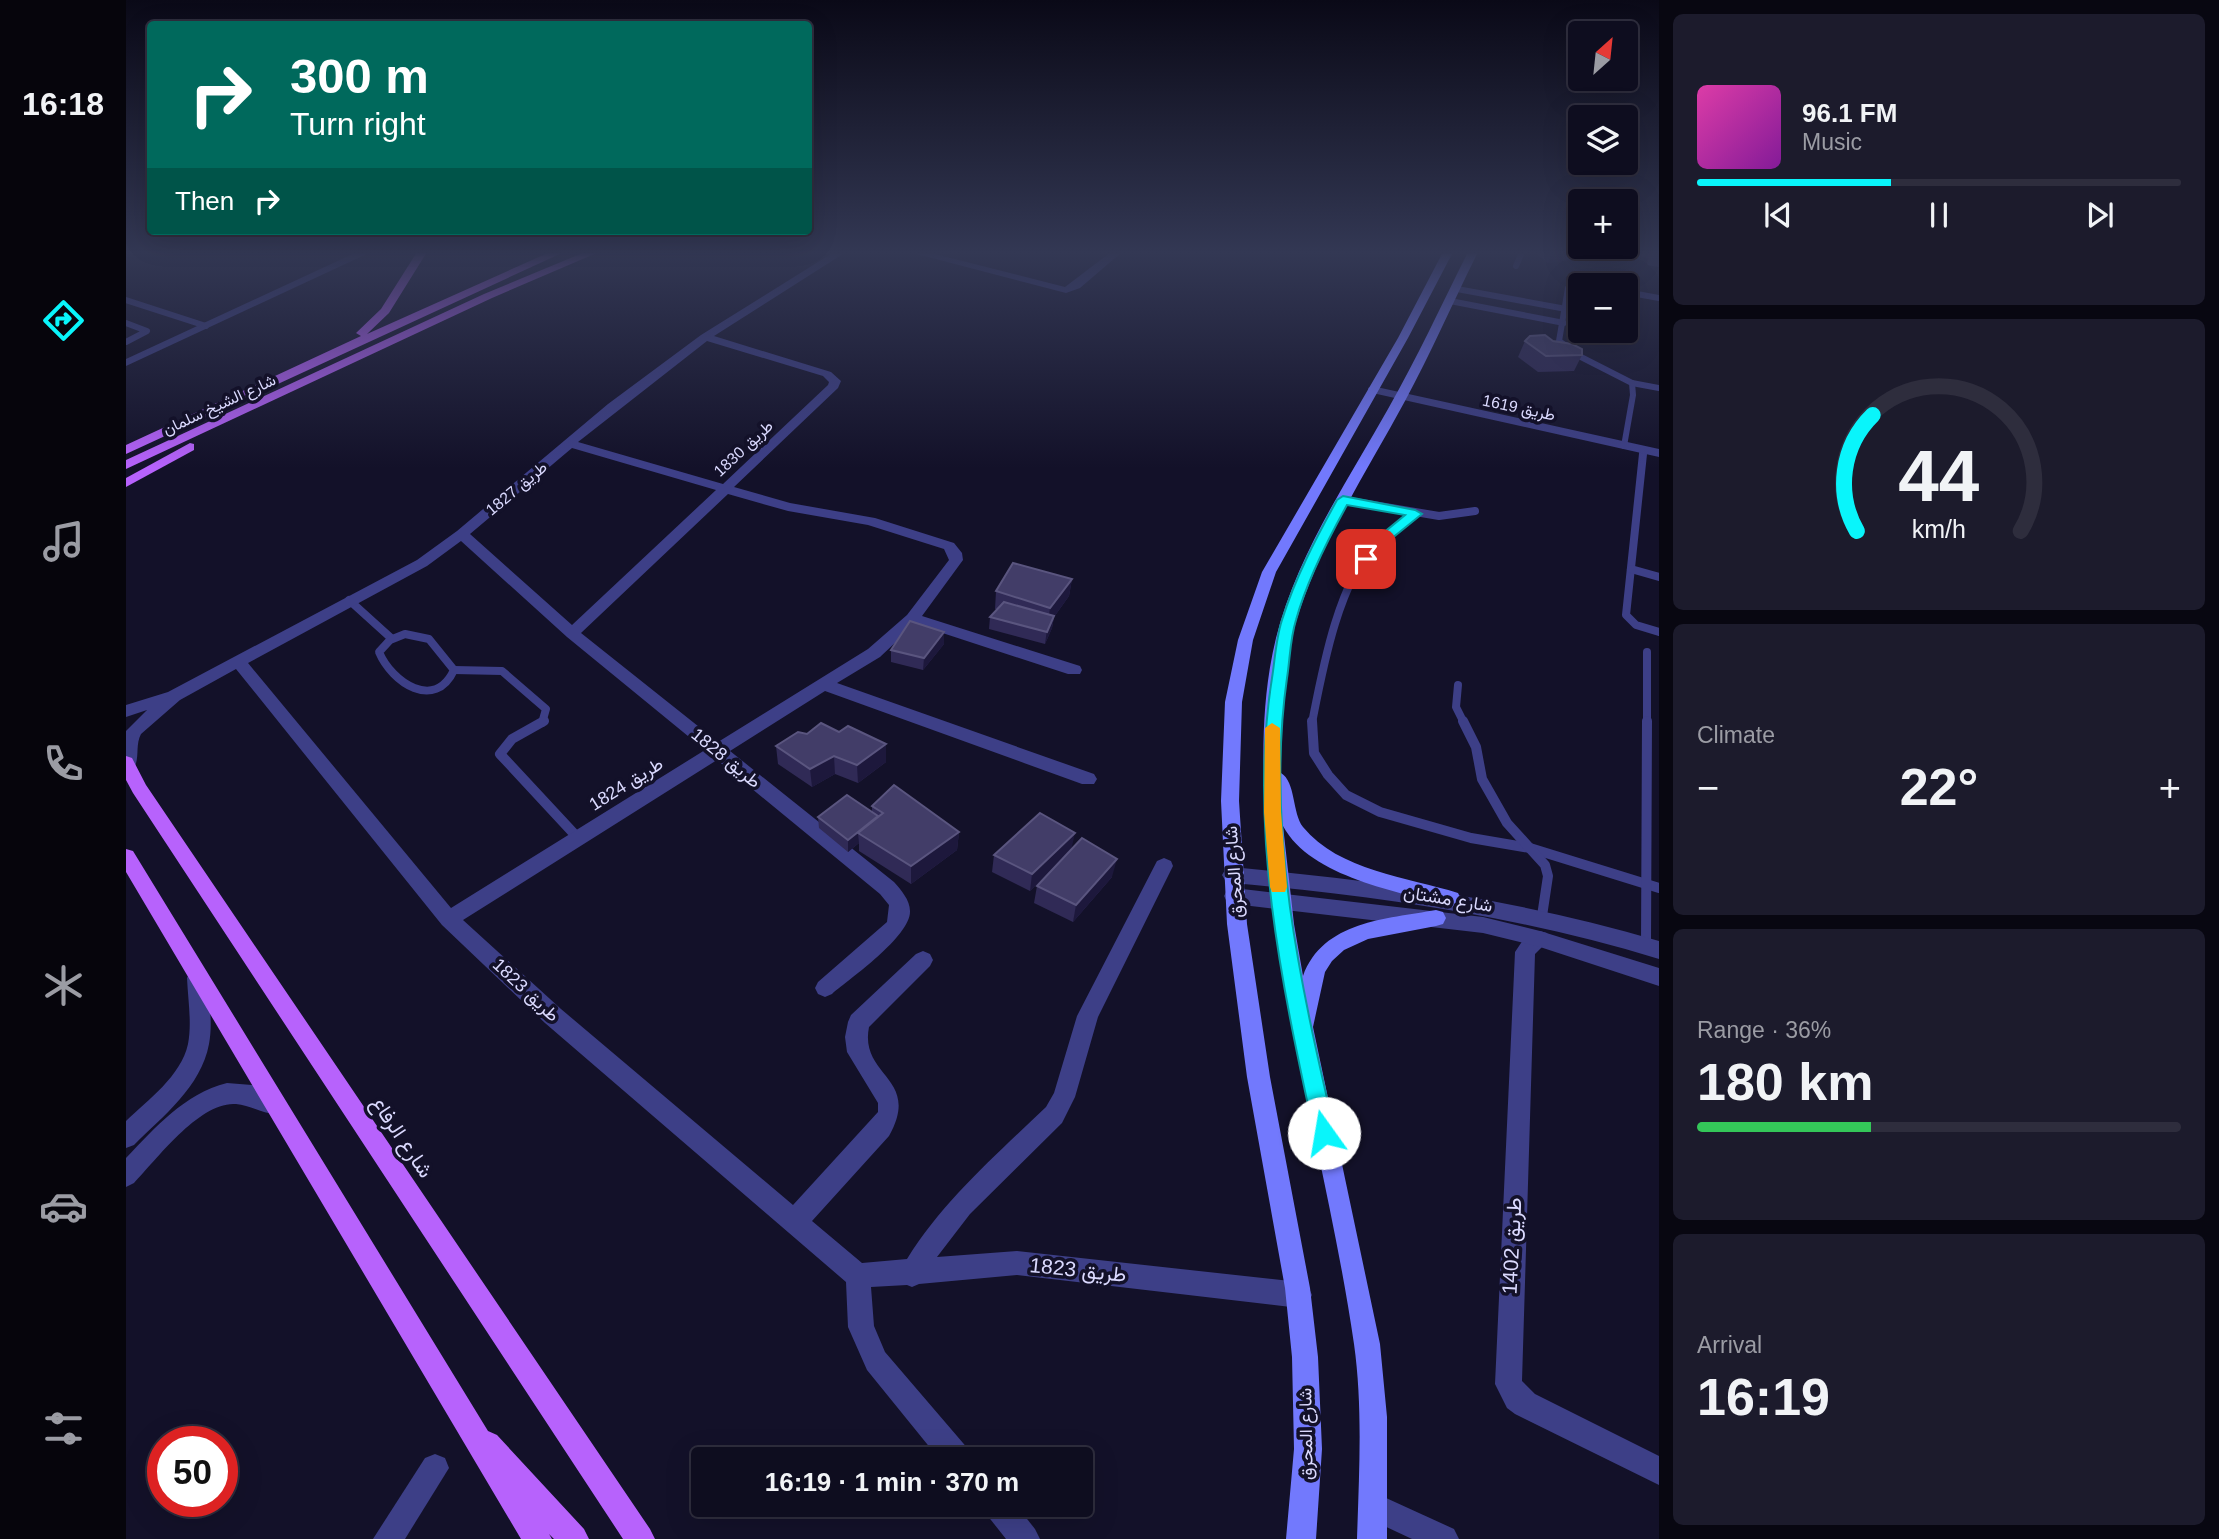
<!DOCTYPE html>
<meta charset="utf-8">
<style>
:root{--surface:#0e0d1f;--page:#1c1b2c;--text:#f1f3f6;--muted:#9b9ca4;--line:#2e2d3d;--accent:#09f5fb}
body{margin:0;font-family:Helvetica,Vazirmatn,sans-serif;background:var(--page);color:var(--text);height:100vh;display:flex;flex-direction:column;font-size:26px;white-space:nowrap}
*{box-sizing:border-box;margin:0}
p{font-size:23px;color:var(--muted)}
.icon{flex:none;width:38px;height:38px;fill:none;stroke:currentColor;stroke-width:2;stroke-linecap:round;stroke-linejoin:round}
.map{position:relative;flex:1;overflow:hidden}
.details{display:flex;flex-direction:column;gap:14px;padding:14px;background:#080711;width:560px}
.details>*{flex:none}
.hud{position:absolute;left:21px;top:21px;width:665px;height:214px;border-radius:7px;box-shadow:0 7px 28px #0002,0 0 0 2px var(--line);background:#00695c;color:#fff;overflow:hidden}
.needle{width:46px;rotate:27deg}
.tools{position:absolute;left:1442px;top:21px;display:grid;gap:14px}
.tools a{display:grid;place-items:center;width:70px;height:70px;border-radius:7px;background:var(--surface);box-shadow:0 7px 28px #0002,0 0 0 2px var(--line);font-size:35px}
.speed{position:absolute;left:21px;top:1426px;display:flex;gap:14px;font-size:35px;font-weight:700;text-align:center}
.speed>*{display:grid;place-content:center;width:91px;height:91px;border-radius:50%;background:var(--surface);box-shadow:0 7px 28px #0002,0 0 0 2px var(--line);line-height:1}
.speed .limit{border:10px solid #d22;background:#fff;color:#111}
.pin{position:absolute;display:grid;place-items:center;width:60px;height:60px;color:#fff;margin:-30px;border-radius:14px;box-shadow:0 4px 10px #0006}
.me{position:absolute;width:77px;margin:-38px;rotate:347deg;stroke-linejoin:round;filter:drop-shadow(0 0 5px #0008)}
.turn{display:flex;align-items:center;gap:24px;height:147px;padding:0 28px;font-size:32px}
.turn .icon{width:91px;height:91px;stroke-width:2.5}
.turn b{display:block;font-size:49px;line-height:60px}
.then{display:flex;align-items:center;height:66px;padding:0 28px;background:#0003;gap:14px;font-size:26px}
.big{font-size:52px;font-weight:600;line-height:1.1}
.details .tile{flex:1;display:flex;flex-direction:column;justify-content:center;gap:10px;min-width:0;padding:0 24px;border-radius:10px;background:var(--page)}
.details .dial{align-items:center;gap:0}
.dial svg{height:182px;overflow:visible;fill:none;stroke:var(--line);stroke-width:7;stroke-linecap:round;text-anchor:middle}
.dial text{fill:var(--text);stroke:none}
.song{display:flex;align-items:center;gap:21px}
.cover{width:84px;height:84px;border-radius:10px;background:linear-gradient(135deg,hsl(320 70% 55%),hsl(290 70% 35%))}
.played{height:7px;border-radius:4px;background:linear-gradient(90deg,var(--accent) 40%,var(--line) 40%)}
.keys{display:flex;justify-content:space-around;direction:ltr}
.heat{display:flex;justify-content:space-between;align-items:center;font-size:38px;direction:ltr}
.charge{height:10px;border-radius:5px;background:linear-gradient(90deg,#34c759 36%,var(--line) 0)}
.trip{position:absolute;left:565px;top:1447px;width:402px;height:70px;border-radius:7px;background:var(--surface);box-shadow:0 7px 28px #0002,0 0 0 2px var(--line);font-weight:600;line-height:70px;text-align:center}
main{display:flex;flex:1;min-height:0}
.menu{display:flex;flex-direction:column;width:126px;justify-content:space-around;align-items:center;background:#06050c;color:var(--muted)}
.menu .icon{width:49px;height:49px}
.menu .on{color:var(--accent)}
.menu b{font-size:32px;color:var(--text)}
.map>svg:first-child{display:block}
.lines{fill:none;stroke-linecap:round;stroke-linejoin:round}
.service-far2{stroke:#3d3f87;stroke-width:6}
.service-far1{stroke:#3d3f87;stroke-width:8}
.service{stroke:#3d3f87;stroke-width:10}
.minor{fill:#3d3f87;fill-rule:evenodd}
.tertiary{fill:#3d3f87;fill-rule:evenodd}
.secondary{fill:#7279fd;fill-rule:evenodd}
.primary{fill:#b762fc;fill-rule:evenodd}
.wall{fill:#302a56}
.shaded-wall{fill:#1d183c}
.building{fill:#423d68;stroke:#5a557f;stroke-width:2}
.route{fill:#09f5fb;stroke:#069fa3;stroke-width:2}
.slow{fill:#f59e0b}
.labels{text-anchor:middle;stroke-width:7;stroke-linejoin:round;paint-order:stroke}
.far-street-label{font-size:16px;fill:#dad9fe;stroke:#131129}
.street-label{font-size:18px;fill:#dad9fe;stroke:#131129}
.near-street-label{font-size:21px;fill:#dad9fe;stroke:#131129}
</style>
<main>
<nav class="menu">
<b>16:18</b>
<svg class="icon on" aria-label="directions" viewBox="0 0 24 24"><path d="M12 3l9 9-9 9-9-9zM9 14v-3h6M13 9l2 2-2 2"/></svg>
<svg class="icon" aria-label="music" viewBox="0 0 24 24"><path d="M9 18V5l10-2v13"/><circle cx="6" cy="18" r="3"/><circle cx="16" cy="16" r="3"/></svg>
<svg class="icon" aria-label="phone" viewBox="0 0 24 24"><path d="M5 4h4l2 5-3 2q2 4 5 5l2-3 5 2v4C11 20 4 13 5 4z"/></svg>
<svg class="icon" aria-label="climate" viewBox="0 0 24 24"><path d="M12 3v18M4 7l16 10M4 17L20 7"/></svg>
<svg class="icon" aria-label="car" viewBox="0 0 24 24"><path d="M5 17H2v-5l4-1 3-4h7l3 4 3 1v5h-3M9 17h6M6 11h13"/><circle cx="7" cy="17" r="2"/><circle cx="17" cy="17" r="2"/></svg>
<svg class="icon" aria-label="filters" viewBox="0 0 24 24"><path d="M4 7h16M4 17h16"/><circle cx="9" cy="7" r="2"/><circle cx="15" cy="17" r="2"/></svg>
</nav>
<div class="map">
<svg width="1533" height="1539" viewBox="0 0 1533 1539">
<rect width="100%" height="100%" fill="#131129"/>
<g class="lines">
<g class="service-far2">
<polyline points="1390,266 1396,252"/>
<polyline points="1460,285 1452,284 1442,288 1433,341 1455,357 1506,383 1507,395 1498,446"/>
<polyline points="1331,289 1440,309"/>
<polyline points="1500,292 1533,298"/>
<polyline points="0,300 80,326"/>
<polyline points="1324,301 1438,323"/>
<polyline points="0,323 21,331 0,342"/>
<polyline points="1506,383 1533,388"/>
<polyline points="1516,456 1517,450"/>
</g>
<g class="service-far1">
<polyline points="1517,454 1500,615 1510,625 1533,632"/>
<polyline points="1218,500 1313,516 1349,511"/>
<polyline points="1505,569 1533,577"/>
<polyline points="223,600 265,638"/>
<path d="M279 634 303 639 328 670C309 711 266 683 253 652L264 640Z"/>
<polyline points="328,670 376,671 420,709 416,723"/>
<polyline points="1332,685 1330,707 1338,723"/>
<path d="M1186 723C1196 672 1212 582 1250 544 1261 533 1276 524 1289 514"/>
<polyline points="1521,723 1521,652"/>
</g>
<g class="service">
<polyline points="418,721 386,739 374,754 452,838"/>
<polyline points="1186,721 1188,753 1202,775 1220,795 1254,812 1345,838 1404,848 1533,888"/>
<polyline points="1337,721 1350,747 1356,779 1381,823 1419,865 1422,876 1416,916"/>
<polyline points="1520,945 1521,721"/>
</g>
<g class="minor">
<polygon points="231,252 245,252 0,366 0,359"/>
<path d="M708 252H720L588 336 705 372 715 381 712 388 608 487 664 503 749 518 828 543 836 553 837 560 796 616 954 666 956 670 954 674H942L789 624 754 657 711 683 968 774 971 779 968 784H956L699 691 604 751 768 882C775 890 784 900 784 911 785 936 725 978 706 994L699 997 692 994 689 988 692 982 761 922 763 905 754 894 591 760 337 920 435 1009 667 1205 752 1112V1103L721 1052 719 1037 722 1022 725 1015 790 954 797 951 804 954 807 960 804 966 743 1027C733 1077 796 1077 763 1136L686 1221 736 1263 781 1259C818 1200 869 1156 920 1107L928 1093 951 1016 1031 861 1038 858 1045 861 1047 866 972 1017 949 1097 936 1123 844 1214 811 1257 891 1251 1173 1282 1182 1286 1186 1295 1182 1304 1173 1308 891 1275 793 1284 786 1287 781 1285 745 1287 748 1326 759 1352 843 1450 847 1460H814L741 1370 722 1327 720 1282 419 1023 316 925 110 669 54 700 15 734C9 745 14 758 8 768L0 770V731L21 710 0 717V705L42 692 291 560 331 531 482 404 575 335ZM581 341 697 376 703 382 702 385 597 484 452 442ZM446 448 590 490 446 625 344 534ZM602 494 662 511 742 525 818 549 823 560 781 615 742 649 592 742 455 633ZM335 541 441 637 579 750 325 908 122 663 301 566Z"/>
<polygon points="783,252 801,252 939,287 985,252 996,252 954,288 940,293"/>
<polygon points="1246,386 1533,449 1533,457 1242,392 1242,388"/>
<polygon points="1414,931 1421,933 1424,939 1409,954 1396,1381 1409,1394 1533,1456 1533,1485 1389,1414 1381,1408 1369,1384 1389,952 1399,937"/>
<polygon points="309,1454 319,1458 323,1468 279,1539 247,1539 299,1458"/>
<polygon points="1247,1492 1328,1529 1333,1539 1286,1539 1237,1516 1233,1506 1237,1496"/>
<polygon points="857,1505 890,1505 909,1529 914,1539 880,1539 861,1515"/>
</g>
<g class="tertiary">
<path d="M1106 867C1251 881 1393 899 1533 941V959C1393 916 1251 896 1106 883L1099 880 1096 875 1099 870Z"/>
<polygon points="1108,888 1357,917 1414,931 1533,968 1533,986 1414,947 1357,933 1108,904 1101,902 1098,896 1101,890"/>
<path d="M71 969 78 972 81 978C83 1000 87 1023 83 1044 75 1087 37 1116 8 1145L0 1148V1121C22 1100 55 1076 62 1044 66 1023 62 1000 61 978L64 972Z"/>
<path d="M101 1083 126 1085 157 1097 160 1105 157 1113C142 1118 126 1105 110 1104 74 1101 31 1159 8 1183L0 1187V1158C30 1127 58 1094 101 1083Z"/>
</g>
<g class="secondary">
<polygon points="1317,252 1327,252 1282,338 1150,572 1127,640 1116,702 1113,801 1121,924 1144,1077 1184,1288 1192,1357 1196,1449 1190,1539 1160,1539 1168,1449 1166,1357 1159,1288 1121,1077 1101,924 1095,801 1099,702 1112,640 1136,572 1272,338"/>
<path d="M1342 252H1352C1327 302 1305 353 1279 401 1238 477 1188 551 1166 636 1155 680 1154 727 1155 773 1170 782 1166 813 1177 827 1213 871 1282 877 1332 893L1335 899 1332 905 1325 907C1273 891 1185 878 1157 826L1168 924 1177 976C1197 921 1260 919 1310 910L1317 912 1320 918 1317 924 1310 926 1242 939 1218 950 1206 961 1199 972 1187 1027 1254 1344 1261 1417V1539H1231C1233 1474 1237 1408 1228 1344 1202 1166 1147 993 1139 812 1136 754 1136 695 1150 638 1171 555 1221 482 1262 409 1291 358 1316 304 1342 252Z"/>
</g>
<g class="primary">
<polygon points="291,252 301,252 263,313 241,334 424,252 438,252 0,454 0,445 235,336 230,333 255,309"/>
<polygon points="459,252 473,252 366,298 0,469 0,460 358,294"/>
<polygon points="64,443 68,444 68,450 0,487 0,478"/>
<polygon points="0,756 6,758 20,785 524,1529 529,1539 497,1539 7,793 0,780"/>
<polygon points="0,849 7,851 362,1431 371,1435 458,1529 463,1539 428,1539 423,1534 426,1539 395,1539 0,872"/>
</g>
</g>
<g class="wall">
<polygon points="1408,252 1447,252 1444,260 1422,263"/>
<polygon points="1501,252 1533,252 1533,267 1521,265 1522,258 1501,254"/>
<polygon points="1399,341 1427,341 1456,355 1448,371 1412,372 1392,357"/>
<polygon points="946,579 943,596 928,617 926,628 919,644 863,629 864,617 871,610 869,609 870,591"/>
<polygon points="818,644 797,670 765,662 765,650"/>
<polygon points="650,746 760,762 732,783 709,774 686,787 652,764"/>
<polygon points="746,806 833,832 831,850 785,884 733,851 733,843 722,852 693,828 692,817 746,812"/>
<polygon points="946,849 986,877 947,922 908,903 911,886 928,867 904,891 866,872 868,855"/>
</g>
<g class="shaded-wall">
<polygon points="1426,252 1447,252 1444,260 1422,263"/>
<polygon points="946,579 943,596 928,617 926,628 919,644 924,608"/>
<polygon points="818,632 818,644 797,670 798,658"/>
<polygon points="760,744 760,762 732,783 731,765"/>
<polygon points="708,756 709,774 686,787 684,769"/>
<polygon points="752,816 732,833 733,843 722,852 722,840"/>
<polygon points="833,832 831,850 785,884 785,866"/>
<polygon points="949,833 945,851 904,891 906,874"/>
<polygon points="991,859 986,877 947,922 950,905"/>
</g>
<g class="building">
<polygon points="1419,335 1427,341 1446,344 1456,349 1456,355 1420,356 1399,341 1404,336"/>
<polygon points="887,563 946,579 924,608 870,591"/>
<polygon points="878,602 928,616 921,632 864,617"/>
<polygon points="784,621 818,632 798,658 765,650"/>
<polygon points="695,723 713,732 722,726 760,744 731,765 708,756 684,769 650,746 672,732 681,734"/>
<polygon points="768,785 833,832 785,866 732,833 757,813 746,806"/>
<polygon points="721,795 752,816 722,840 692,817"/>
<polygon points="914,813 949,833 906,874 868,855"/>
<polygon points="956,838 991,859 950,905 911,886"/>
</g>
<linearGradient id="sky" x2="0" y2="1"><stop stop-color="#0a0917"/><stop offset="0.54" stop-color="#333854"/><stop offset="1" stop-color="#333854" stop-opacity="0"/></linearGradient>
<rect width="1533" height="468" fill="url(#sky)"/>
<path class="route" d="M1217 496 1289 510 1296 514 1254 548 1244 562 1240 563 1233 559 1245 543 1279 515 1221 505C1201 541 1181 580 1170 620 1164 639 1164 659 1161 678 1139 830 1175 986 1209 1133L1206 1141 1198 1144 1191 1141 1188 1133C1156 985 1122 829 1146 678 1149 659 1150 638 1156 620 1169 578 1190 538 1211 500Z"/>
<polygon class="slow" points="1146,723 1154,728 1155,812 1161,887 1159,892 1146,892 1144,887 1138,812 1139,728"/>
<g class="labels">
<g class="far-street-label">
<text transform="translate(93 404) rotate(-25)" y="6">شارع الشيخ سلمان</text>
<text transform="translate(1393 407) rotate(12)" y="6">طريق 1619</text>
<text transform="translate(617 448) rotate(-43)" y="6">طريق 1830</text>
<text transform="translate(390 488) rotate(-40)" y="6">طريق 1827</text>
</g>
<g class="street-label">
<text transform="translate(600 758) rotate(39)" y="6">طريق 1828</text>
<text transform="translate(500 784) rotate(-32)" y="6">طريق 1824</text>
<text transform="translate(1108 872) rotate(-94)" y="6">شارع المحرق</text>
<text transform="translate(1322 899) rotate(9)" y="6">شارع مشتان</text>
<text transform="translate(400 990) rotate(43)" y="6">طريق 1823</text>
<text transform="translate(1180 1434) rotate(-91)" y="6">شارع المحرق</text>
</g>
<g class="near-street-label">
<text transform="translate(276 1137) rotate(56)" y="7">شارع الرفاع</text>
<text transform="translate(1386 1246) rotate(-87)" y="7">طريق 1402</text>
<text transform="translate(952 1270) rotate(6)" y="7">طريق 1823</text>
</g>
</g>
</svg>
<div class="tools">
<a><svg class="needle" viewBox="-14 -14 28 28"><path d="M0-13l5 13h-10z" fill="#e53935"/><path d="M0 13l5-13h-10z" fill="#9b9ca4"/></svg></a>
<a><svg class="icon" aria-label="layers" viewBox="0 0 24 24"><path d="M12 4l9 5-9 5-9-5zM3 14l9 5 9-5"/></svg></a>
<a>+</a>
<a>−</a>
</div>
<div class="speed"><div class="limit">50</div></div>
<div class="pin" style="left:1240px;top:559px;background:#d93025"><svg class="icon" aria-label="arrive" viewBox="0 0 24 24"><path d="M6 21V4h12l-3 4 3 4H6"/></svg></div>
<svg class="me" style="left:1198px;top:1133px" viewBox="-20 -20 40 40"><circle r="19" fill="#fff"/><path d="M0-13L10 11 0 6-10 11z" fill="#09f5fb"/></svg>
<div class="trip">16:19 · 1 min · 370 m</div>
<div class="hud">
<div class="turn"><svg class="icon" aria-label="right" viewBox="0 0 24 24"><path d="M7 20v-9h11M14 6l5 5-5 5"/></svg><div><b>300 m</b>Turn right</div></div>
<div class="then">Then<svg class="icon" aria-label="right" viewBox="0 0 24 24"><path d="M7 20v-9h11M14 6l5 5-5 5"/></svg></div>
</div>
</div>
<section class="details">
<div class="tile">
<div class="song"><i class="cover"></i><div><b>96.1 FM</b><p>Music</p></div></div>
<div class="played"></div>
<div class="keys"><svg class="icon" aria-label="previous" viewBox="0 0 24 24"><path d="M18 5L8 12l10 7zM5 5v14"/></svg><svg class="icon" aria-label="pause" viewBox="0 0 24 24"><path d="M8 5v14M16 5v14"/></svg><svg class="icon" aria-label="next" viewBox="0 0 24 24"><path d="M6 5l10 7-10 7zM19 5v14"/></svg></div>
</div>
<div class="tile dial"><svg viewBox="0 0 100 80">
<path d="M14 69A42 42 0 1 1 86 69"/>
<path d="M14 69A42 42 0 0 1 21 18" stroke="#09f5fb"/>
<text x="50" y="56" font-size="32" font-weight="700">44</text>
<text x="50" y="72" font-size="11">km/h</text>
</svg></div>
<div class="tile"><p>Climate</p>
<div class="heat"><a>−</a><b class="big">22°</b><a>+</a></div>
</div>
<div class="tile"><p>Range · 36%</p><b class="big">180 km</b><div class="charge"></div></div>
<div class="tile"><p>Arrival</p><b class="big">16:19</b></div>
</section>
</main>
